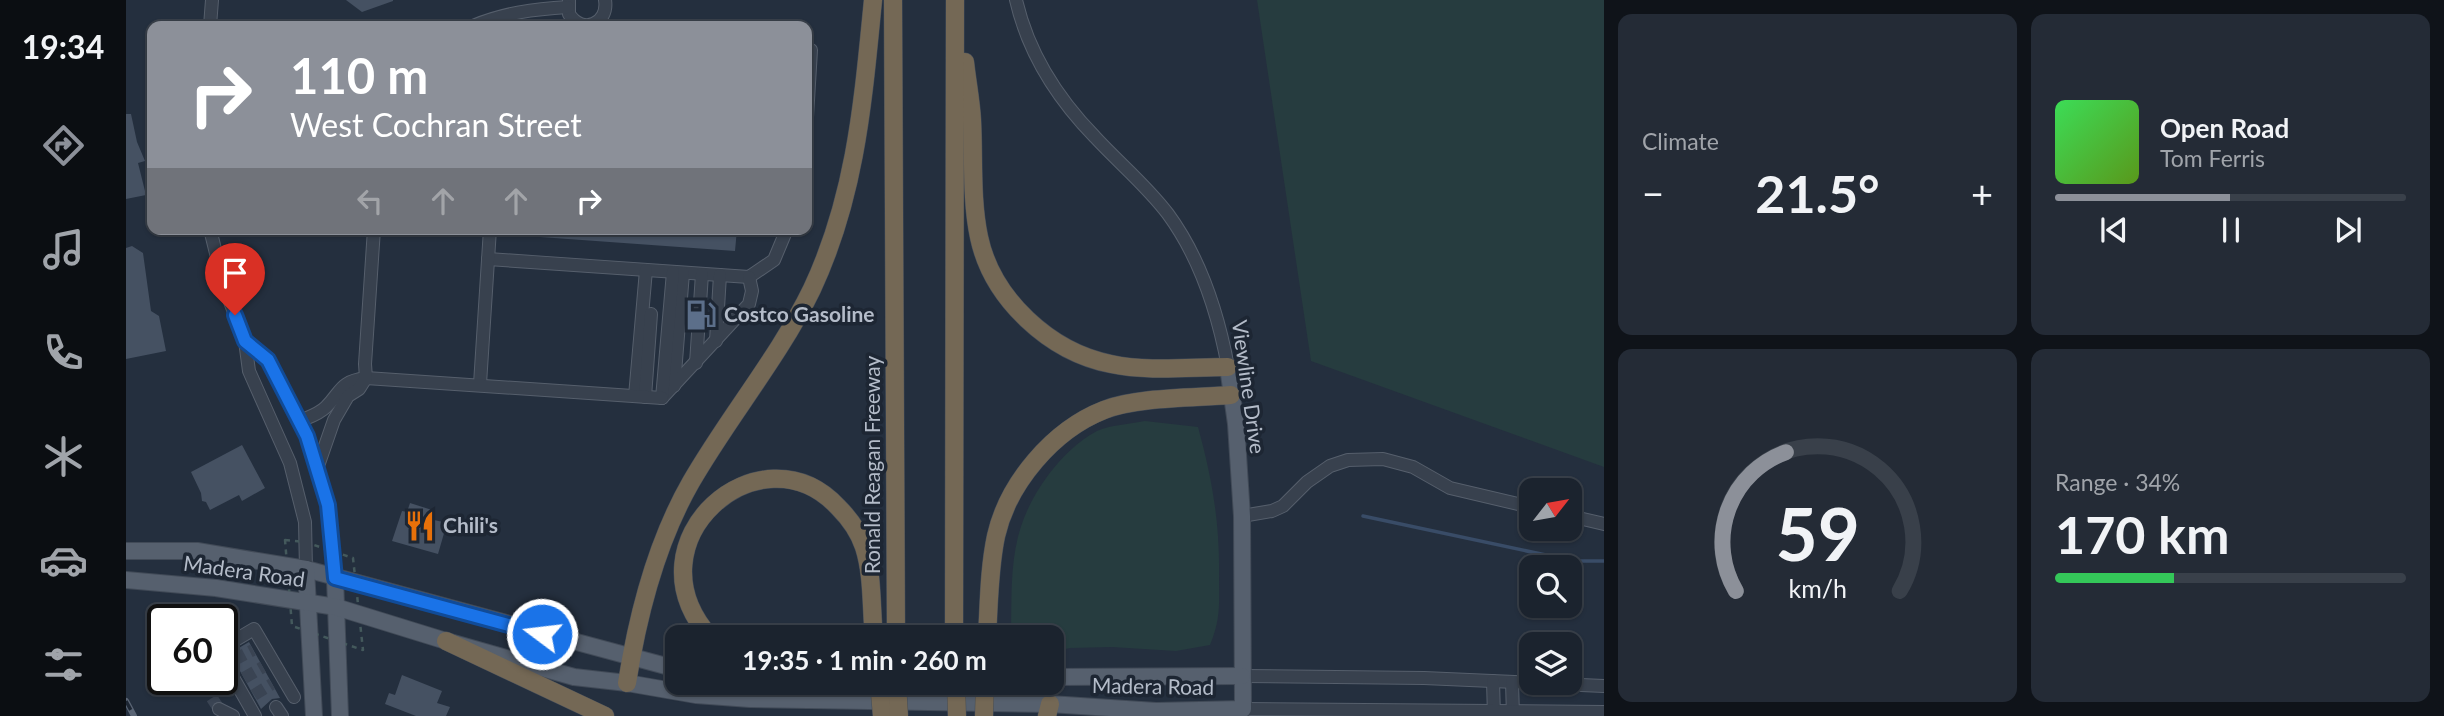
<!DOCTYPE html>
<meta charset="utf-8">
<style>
:root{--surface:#1b232e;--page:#242b36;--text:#f1f3f6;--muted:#a0a4aa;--line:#39404a;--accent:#8c9099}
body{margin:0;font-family:Lato,sans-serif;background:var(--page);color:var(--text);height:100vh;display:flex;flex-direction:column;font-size:26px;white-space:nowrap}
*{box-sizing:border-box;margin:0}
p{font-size:23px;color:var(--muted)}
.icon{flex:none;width:38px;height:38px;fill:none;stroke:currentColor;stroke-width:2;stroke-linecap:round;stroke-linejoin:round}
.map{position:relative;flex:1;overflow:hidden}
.drawer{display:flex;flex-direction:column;gap:14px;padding:14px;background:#0f1319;width:840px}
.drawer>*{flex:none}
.top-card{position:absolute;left:21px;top:21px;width:665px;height:214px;border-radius:14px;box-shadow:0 2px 5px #0004,0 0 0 2px var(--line);background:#8c9099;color:#fff;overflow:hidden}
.needle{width:46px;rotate:59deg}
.buttons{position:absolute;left:1393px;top:478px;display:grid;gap:14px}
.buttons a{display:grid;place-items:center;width:63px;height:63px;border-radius:14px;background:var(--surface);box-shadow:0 2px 5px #0004,0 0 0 2px var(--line);font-size:35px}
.speed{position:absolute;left:21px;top:604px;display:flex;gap:14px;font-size:35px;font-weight:700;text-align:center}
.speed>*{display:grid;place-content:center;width:91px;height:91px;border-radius:50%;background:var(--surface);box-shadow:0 2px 5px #0004,0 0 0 2px var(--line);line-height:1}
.speed .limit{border:4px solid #111;border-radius:10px;background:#fff;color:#111}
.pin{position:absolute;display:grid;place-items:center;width:60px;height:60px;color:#fff;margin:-72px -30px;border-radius:50% 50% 50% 0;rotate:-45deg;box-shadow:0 0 7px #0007}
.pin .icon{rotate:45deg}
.me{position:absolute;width:77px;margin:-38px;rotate:285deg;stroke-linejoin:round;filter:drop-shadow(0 0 5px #0008)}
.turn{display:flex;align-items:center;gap:24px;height:147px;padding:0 28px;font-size:32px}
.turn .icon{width:91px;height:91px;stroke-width:2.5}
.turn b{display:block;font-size:49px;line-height:60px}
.lanes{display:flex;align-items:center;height:66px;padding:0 28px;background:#0003;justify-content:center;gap:35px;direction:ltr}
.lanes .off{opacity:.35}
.big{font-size:52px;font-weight:700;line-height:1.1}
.drawer .widget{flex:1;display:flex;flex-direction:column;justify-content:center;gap:10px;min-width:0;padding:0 24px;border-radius:14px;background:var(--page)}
.drawer .dial{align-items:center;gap:0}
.dial svg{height:182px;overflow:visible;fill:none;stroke:var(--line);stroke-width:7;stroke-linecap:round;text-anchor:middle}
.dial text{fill:var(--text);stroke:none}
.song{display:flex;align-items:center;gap:21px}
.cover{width:84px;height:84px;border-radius:10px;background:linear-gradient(135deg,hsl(130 70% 55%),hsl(90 70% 35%))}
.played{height:7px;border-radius:4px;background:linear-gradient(90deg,var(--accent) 50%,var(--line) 50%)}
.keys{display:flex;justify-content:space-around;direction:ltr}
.heat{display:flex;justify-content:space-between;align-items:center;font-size:38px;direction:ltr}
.charge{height:10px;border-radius:5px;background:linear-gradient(90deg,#34c759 34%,var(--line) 0)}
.drawer .tiles{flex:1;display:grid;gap:14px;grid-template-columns:repeat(2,1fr)}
.trip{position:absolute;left:539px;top:625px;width:399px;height:70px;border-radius:14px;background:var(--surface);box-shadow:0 2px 5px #0004,0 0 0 2px var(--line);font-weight:700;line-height:70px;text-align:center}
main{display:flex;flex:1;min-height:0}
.dock{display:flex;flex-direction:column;width:126px;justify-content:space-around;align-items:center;background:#0b0e12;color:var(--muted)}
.dock .icon{width:49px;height:49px}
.dock .selected{color:var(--accent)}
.dock b{font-size:32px;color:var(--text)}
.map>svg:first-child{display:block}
.green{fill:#263c3f}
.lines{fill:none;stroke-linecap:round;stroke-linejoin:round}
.stream{stroke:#394c67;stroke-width:3.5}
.building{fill:#455162}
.minor-tunnel{stroke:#3a4453;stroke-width:12;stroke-dasharray:12 6;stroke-linecap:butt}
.minor-casing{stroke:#565f6c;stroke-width:14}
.major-casing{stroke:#414a57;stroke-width:18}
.highway-casing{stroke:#434c59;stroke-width:19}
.path{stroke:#44595c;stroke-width:2.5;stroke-dasharray:5 5;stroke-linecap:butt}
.minor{stroke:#38414e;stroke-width:12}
.major{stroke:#56606e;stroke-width:16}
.highway{stroke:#746855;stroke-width:18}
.rail-casing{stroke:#5a6575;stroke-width:6}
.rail{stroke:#1d2633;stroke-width:3.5;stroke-dasharray:10;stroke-linecap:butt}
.highway-bridge-casing{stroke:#434c59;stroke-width:19;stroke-linecap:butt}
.highway-bridge{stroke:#746855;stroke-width:18}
.route-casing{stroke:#114b97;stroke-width:18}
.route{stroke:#1a73e8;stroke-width:12}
.labels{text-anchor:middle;stroke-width:7;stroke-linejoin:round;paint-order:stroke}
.poi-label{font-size:21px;font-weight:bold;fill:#b4bcc9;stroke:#1d2633;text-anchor:start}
.street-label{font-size:21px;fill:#b4bcc9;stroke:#1d2633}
</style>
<main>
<nav class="dock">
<b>19:34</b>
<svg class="icon selected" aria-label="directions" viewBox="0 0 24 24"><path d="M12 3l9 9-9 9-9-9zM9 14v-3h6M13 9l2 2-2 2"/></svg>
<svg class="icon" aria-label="music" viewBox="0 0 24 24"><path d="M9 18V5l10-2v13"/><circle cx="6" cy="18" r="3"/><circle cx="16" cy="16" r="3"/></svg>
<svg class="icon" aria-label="phone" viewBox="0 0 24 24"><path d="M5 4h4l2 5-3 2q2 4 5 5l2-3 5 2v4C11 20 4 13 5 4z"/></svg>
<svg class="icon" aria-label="climate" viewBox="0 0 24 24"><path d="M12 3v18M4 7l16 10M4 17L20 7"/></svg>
<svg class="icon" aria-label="car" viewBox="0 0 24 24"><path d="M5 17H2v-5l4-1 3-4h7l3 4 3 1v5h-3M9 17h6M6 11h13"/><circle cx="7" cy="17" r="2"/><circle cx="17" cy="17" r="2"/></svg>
<svg class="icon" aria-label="filters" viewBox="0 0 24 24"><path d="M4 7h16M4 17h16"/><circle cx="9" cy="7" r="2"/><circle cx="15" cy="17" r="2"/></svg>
</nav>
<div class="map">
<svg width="1478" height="716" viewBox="0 0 1478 716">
<rect width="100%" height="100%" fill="#242f3e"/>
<g class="green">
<polygon points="1131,0 1478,0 1478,467 1185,361"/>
<path d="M1019 421 1072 427C1086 478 1094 523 1093 576 1093 604 1095 618 1084 645L1050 651 986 647 944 648 926 652V637H885C886 571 882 529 923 474 936 457 952 441 971 431 984 425 1004 424 1019 421Z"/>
</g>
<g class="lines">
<polyline class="stream" points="1237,516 1448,561 1478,561"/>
</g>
<g class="building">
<polygon points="220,0 267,0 267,1 236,12"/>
<polygon points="0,114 5,114 11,142 19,161 12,163 20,195 0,199"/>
<polygon points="414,229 611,229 609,251 414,237"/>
<polygon points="6,246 17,253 25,311 33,316 40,351 0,359 0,248"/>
<polygon points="116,445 139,488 116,501 113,495 84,510 80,502 76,501 75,493 65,472"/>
<polygon points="284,503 306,510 304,519 321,523 312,554 266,541 276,511 281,512"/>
<polygon points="123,642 154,698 146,699 135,709 104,653"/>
<polygon points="276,675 316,691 311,703 324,707 320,716 290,716 259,704 263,693 269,695"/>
</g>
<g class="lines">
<g class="minor-tunnel">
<polyline points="108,660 127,650"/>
<polyline points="118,678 137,667"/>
<polyline points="76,683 93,709"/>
<polyline points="128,695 146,684"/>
</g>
<g class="minor-casing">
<g id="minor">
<path d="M443 0V14C456 35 483 24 479 0"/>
<path d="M890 0C902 52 932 99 969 137 993 163 1021 186 1042 214 1075 259 1092 313 1102 367"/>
<polyline points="84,26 86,0"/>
<path d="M347 26C378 13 408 9 442 7"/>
<polyline points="681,50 685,50 681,117"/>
<polyline points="84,229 98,286 119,341 123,371 164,463 179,522 180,569"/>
<polyline points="362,259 623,277 648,260 661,229"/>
<polyline points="119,341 142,360 181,436 197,484 202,505 209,578"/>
<polyline points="590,341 594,275"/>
<polyline points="570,363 576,274"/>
<polyline points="354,384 364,229"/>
<polyline points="548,386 557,273"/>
<polyline points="509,396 520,270"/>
<polyline points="519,397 525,314"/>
<polyline points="536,398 623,304 626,291 623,277"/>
<polyline points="536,398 547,272"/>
<path d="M174 421C183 417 193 414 200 407 216 391 213 382 240 378L536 398"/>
<polyline points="192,466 208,420 222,396 233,389 240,378 239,364 248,229"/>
<polyline points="1116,516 1146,511 1157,506 1181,482 1204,466 1222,460 1257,459 1287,467 1324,488 1405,507"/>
<polyline points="1444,516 1478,524"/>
<polyline points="96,648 128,629 168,697"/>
<polyline points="96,658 129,716"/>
<polyline points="1116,676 1298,678 1478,686"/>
<polyline points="73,679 76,683"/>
<polyline points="1367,681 1368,716"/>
<polyline points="1386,682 1387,716"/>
<polyline points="150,707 156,716"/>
<polyline points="93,709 107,716"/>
<polyline points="1117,709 1478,712"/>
</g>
</g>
<g class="major-casing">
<g id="major">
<polyline points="0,551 71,551 180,569 551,669"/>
<polyline points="180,569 188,716"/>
<polyline points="209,578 214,716"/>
<polyline points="0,580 90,588 210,607 320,641 448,677 501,683 570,695 624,699 924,704 1030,711 1117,709 1116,516 1110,424 1102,367"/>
<polyline points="926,677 1116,676"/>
</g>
</g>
<g class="highway-casing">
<g id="highway">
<polyline points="767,0 770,637"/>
<path d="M839 62C841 81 845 101 846 120 848 159 845 199 853 237 866 299 924 352 985 364 1022 372 1064 367 1102 367"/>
<path d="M584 637C499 541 635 424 712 507 723 518 733 532 738 547 747 575 745 608 748 637"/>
<polyline points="828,637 829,0"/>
<path d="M861 637C863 604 863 569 870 536 882 483 927 430 978 410 1011 397 1068 398 1105 395"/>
<polyline points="320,641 479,716"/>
<path d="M501 683C512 613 530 543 565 482 603 416 653 357 686 289 730 195 737 101 747 0"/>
<polyline points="921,716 924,704"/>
</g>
</g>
<polygon class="path" points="159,540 179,542 227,558 237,650 166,626"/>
<use href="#minor" class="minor"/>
<use href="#major" class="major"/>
<use href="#highway" class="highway"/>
<g class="rail-casing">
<polyline id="rail" points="0,701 8,716"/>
</g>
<use href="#rail" class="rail"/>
<g class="highway-bridge-casing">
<g id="highway-bridge">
<polyline points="753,682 756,716"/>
<polyline points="771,682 773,716"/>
<polyline points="830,682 831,716"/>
<polyline points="858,716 859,682"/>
</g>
</g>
<use href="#highway-bridge" class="highway-bridge"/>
</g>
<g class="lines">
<g class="route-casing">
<polyline id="route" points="109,315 119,341 142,360 181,436 202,505 209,578 416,634"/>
</g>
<use href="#route" class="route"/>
</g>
<defs>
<g id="fuel-bare" transform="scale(2.415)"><path d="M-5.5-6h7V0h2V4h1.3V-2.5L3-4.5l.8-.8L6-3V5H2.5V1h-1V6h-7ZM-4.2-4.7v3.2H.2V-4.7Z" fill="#5c6f8a" stroke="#1d2633" stroke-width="2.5" paint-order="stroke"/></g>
<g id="restaurant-bare" transform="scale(2.415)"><path d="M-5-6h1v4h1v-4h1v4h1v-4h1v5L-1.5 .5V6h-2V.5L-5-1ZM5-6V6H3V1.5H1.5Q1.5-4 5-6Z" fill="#e8710a" stroke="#1d2633" stroke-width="2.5" paint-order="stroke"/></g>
</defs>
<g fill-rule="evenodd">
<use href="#fuel-bare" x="575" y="315"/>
<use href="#restaurant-bare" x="294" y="526"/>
</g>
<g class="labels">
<g class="poi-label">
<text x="598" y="322">Costco Gasoline</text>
<text x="317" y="533">Chili's</text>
</g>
<g class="street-label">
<text transform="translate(1122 387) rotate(82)" y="7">Viewline Drive</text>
<text transform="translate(747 465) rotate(-90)" y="7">Ronald Reagan Freeway</text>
<text transform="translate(118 572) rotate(8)" y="7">Madera Road</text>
<text transform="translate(1027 687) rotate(1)" y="7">Madera Road</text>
</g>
</g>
</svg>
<div class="buttons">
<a><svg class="needle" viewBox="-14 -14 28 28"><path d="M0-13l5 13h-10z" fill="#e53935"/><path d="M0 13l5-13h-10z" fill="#a0a4aa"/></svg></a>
<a><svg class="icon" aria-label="search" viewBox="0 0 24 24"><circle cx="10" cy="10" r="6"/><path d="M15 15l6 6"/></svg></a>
<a><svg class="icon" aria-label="layers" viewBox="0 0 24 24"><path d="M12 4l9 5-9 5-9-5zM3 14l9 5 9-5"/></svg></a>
</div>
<div class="speed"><div class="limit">60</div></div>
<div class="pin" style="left:109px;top:315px;background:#d93025"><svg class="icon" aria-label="arrive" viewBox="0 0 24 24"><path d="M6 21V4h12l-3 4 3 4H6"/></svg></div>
<svg class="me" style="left:416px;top:634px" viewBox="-20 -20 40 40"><circle r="17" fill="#1a73e8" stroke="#fff" stroke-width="3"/><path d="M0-11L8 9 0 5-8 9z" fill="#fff"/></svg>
<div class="trip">19:35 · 1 min · 260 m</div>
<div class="top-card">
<div class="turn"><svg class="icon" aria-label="right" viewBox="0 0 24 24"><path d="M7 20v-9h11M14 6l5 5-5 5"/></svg><div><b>110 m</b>West Cochran Street</div></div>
<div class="lanes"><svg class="icon off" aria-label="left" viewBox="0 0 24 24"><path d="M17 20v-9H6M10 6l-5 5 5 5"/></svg><svg class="icon off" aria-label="ahead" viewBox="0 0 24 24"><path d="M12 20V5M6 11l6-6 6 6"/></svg><svg class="icon off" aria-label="ahead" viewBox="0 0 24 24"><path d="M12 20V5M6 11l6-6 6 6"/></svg><svg class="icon" aria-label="right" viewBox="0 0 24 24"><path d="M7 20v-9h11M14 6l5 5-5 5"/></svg></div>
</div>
</div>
<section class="drawer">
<div class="tiles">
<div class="widget"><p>Climate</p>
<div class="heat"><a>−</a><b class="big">21.5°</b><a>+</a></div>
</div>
<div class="widget">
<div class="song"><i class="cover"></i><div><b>Open Road</b><p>Tom Ferris</p></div></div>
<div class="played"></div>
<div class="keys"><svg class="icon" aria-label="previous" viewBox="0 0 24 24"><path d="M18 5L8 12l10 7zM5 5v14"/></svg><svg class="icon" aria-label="pause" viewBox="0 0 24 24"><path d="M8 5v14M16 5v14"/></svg><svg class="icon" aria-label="next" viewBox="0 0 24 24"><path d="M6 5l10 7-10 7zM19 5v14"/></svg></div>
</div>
<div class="widget dial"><svg viewBox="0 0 100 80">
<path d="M14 69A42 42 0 1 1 86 69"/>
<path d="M14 69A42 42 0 0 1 36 8" stroke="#8c9099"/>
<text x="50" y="56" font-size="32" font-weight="700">59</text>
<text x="50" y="72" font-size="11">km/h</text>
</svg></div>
<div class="widget"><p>Range · 34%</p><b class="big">170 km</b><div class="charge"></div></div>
</div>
</section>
</main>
